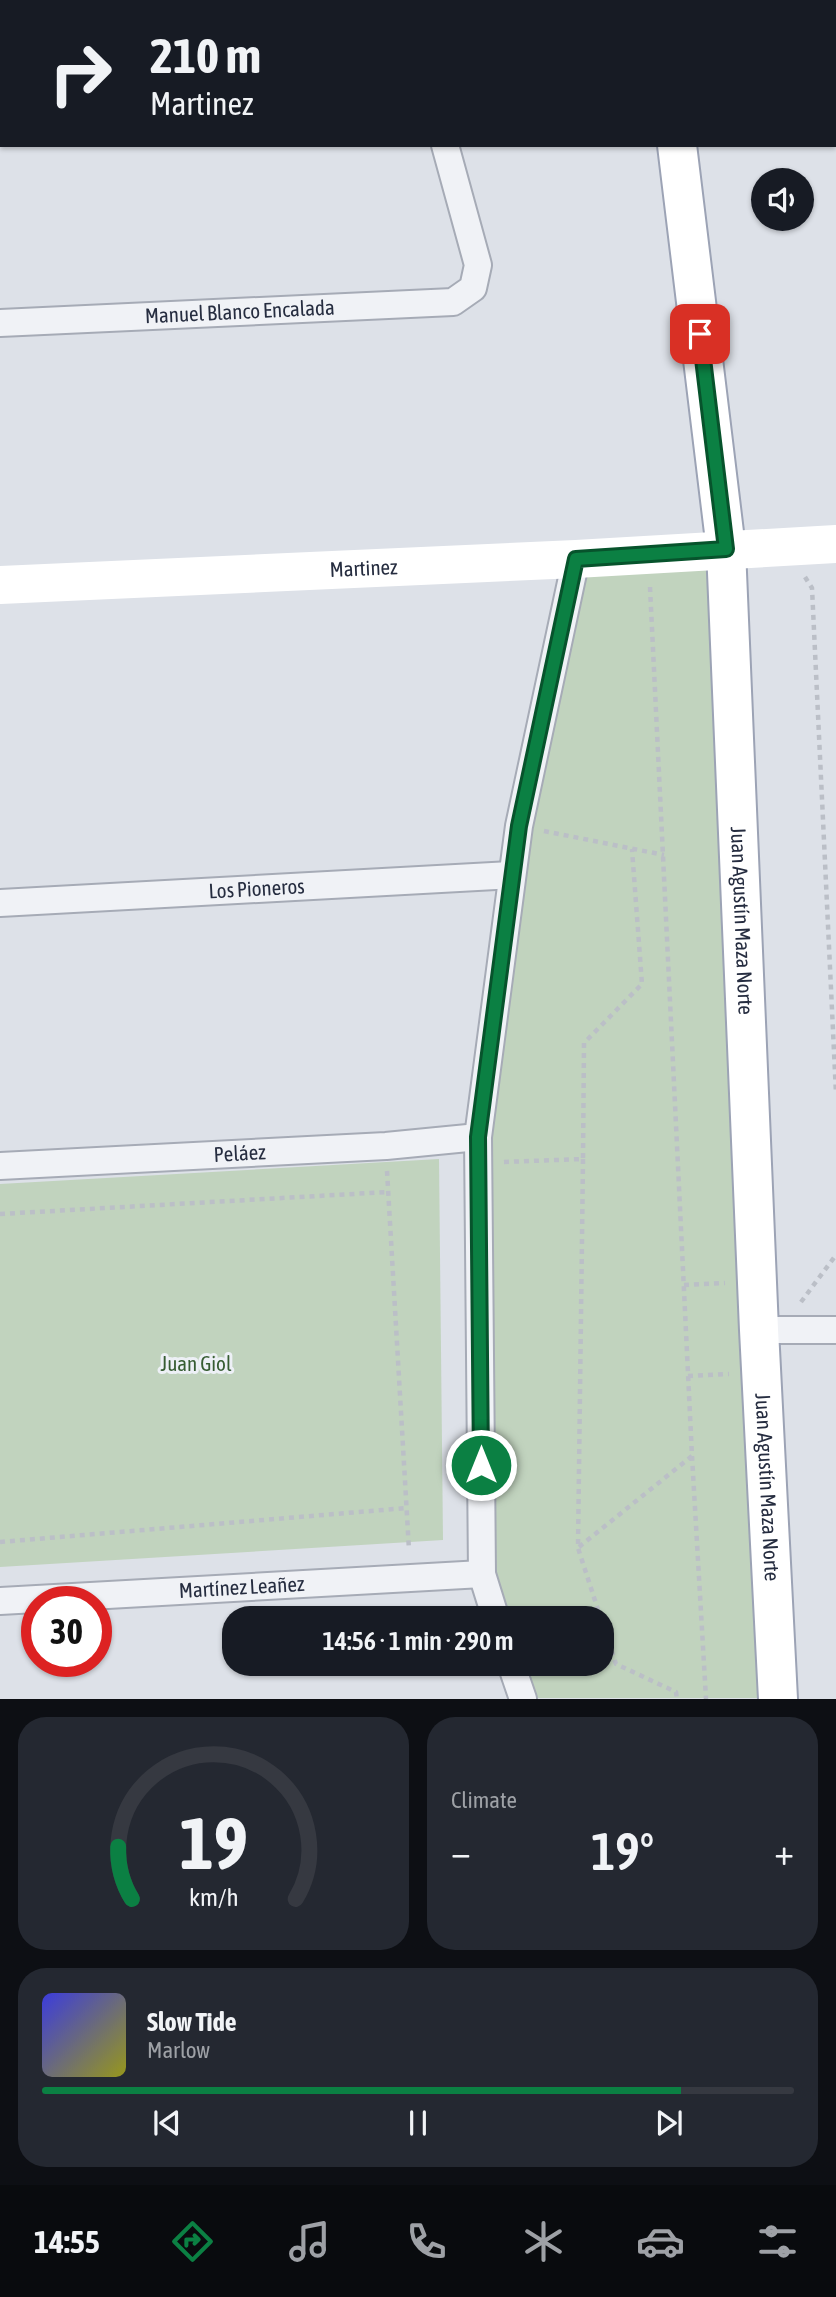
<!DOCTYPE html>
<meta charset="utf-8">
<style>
:root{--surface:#171b24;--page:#242831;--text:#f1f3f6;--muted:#9ea1a6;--line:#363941;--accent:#0b8043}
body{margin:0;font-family:"Asap Condensed",sans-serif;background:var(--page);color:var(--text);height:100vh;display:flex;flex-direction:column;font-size:26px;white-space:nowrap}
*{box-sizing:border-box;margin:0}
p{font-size:23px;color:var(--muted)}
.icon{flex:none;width:38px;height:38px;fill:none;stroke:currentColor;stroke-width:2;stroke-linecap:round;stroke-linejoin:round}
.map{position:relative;height:1699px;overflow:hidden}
.details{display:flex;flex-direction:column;gap:18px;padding:18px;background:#0d0f14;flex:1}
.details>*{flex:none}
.guide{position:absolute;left:0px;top:0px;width:836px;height:147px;box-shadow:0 2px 5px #0004;background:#171b24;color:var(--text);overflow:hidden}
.controls{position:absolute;left:751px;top:168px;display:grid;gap:14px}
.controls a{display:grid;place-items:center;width:63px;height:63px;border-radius:50%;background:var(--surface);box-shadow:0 2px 5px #0004;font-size:35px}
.speed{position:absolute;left:21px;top:1586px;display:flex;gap:14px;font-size:35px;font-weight:700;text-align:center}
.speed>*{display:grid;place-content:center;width:91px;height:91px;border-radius:50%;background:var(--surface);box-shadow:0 2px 5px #0004;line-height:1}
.speed .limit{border:10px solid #d22;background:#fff;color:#111}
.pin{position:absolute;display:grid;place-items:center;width:60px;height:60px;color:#fff;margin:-30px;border-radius:14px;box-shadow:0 4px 10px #0006}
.me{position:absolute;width:77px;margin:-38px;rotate:0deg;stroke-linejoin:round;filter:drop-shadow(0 0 5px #0008)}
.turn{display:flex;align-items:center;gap:24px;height:147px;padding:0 35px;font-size:32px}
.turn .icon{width:91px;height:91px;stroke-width:2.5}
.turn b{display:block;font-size:49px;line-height:60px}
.big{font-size:52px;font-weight:600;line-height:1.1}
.details .card{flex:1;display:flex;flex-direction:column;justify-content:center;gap:10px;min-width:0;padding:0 24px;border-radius:28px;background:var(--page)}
.details .dial{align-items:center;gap:0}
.dial svg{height:182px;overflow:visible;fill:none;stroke:var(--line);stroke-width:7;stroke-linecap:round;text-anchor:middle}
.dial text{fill:var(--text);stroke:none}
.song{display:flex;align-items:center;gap:21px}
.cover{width:84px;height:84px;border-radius:10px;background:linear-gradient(135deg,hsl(240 70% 55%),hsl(60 70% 35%))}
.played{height:7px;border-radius:4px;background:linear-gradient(90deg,var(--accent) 85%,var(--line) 85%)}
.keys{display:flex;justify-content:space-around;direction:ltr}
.heat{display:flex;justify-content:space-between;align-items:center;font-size:38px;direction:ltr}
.details .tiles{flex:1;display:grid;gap:18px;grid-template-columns:1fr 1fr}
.card:last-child{grid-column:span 2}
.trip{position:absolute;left:222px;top:1606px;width:392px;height:70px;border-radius:28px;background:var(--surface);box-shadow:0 2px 5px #0004;font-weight:600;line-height:70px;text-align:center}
.tabs{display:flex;height:112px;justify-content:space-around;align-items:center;background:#090b0e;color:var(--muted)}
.tabs .icon{width:49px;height:49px}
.tabs .current{color:var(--accent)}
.tabs b{font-size:32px;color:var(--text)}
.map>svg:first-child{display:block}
.green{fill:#c1d3be}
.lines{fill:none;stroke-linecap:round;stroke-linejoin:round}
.street-casing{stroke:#a6abb6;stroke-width:30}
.primary-casing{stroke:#9ca3b5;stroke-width:42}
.path{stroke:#bbbfc7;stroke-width:4.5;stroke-dasharray:5 5;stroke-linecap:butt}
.street{stroke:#f0f2f6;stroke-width:26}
.secondary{stroke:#fff;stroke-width:38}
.primary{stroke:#fff;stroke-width:38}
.route-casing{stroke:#07532c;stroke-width:18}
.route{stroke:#0b8043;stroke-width:12}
.labels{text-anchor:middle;stroke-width:6;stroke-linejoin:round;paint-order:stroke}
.street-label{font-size:21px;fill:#262d40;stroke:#edf0f6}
.park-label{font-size:21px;fill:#365c32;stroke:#edf0f6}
</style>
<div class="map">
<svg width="836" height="1699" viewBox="0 0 836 1699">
<rect width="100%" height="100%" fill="#dde1e8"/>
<g class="green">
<polygon points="726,549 778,1698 523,1698 511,1664 602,1664 602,1619 496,1619 478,1137 576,559"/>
<polygon points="439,1159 443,1540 0,1567 0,1184"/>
</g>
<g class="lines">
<g class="street-casing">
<g id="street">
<polyline points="426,0 426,2"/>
<polyline points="0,79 2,79"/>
<path id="s1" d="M0 323 453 302 473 288 478 265 445 145"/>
<path id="s2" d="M0 903 512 875"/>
<path id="s3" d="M0 1166 386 1146 478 1137"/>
<polyline points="759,1330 836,1330"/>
<path id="s4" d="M0 1601 482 1574"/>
<polyline points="496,1619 482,1574 478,1137 519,826 576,559"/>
<polyline points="511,1664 523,1699"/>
</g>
</g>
<g class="primary-casing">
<g id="primary">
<polyline points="659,0 659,2"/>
<path id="s6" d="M677 145 726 549 759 1330 778 1699"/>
</g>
</g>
<g class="path">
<polyline points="805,577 812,588 836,1094"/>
<polyline points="650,587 692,1456 706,1699"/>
<polyline points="544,831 664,855"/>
<polyline points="583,1159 578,1548 601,1619"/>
<polyline points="504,1162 583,1159 584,1043 642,984 632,849"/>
<polyline points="387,1171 409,1550"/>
<polyline points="0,1214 388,1192"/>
<polyline points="684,1285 725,1283"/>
<polyline points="801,1302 836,1255"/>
<polyline points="688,1376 729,1374"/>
<polyline points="0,1542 407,1508"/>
<polyline points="579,1547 692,1456"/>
<polyline points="602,1622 616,1664 676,1692 677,1699"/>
</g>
<use href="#street" class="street"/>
<path class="secondary" id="s5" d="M0 585 576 559 836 544"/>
<use href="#primary" class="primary"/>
</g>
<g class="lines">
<g class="route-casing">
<polyline id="route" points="481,1465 478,1137 519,826 576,559 726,549 700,334"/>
</g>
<use href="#route" class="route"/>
</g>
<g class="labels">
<g class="street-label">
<text dy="7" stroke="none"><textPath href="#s1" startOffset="240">Manuel Blanco Encalada</textPath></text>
<text dy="7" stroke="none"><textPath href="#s5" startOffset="364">Martinez</textPath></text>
<text dy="7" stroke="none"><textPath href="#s2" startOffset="257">Los Pioneros</textPath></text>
<text dy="7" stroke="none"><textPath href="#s6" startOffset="779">Juan Agustín Maza Norte</textPath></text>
<text dy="7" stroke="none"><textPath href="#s3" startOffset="240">Peláez</textPath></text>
<text dy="7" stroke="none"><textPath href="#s6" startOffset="1346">Juan Agustín Maza Norte</textPath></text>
<text dy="7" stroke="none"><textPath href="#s4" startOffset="242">Martínez Leañez</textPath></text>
</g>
<g class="park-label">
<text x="196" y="1371">Juan Giol</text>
</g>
</g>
</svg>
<div class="controls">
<a><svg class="icon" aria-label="sound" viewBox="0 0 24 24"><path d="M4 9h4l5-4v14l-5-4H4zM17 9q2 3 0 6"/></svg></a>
</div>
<div class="speed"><div class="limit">30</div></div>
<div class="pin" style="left:700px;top:334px;background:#d93025"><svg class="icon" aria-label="arrive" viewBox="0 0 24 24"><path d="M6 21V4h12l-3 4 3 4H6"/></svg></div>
<svg class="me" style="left:481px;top:1465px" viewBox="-20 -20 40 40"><circle r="17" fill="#0b8043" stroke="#fff" stroke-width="3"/><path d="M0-11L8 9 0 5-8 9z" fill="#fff"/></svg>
<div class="trip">14:56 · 1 min · 290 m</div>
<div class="guide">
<div class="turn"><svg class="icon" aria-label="right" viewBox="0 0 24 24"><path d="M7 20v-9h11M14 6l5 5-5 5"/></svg><div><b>210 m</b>Martinez</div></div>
</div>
</div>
<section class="details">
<div class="tiles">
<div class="card dial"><svg viewBox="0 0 100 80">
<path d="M14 69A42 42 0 1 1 86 69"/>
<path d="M14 69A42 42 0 0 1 8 46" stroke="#0b8043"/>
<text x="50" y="56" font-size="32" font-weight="700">19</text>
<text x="50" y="72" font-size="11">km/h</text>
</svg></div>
<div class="card"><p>Climate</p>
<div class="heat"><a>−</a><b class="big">19°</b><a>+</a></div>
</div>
<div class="card">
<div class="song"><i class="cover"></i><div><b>Slow Tide</b><p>Marlow</p></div></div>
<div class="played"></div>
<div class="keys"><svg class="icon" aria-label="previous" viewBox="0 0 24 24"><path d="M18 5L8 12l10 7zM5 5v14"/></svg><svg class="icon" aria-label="pause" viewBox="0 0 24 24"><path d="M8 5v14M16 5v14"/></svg><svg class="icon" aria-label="next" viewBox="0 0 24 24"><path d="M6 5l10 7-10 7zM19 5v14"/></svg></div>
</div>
</div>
</section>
<nav class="tabs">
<b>14:55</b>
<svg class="icon current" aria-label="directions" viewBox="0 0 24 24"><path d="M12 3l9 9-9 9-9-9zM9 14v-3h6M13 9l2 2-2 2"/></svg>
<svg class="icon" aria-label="music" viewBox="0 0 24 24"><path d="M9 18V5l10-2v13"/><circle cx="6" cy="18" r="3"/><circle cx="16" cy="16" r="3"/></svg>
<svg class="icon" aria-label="phone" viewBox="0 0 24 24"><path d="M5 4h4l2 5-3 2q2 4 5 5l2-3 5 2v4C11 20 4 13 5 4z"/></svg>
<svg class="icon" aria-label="climate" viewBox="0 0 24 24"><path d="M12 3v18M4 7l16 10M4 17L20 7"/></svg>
<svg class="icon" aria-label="car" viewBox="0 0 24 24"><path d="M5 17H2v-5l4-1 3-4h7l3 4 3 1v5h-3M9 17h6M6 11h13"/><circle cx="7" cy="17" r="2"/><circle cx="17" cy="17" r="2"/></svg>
<svg class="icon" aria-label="filters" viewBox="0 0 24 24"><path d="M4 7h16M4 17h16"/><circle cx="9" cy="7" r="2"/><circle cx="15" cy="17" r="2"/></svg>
</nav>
